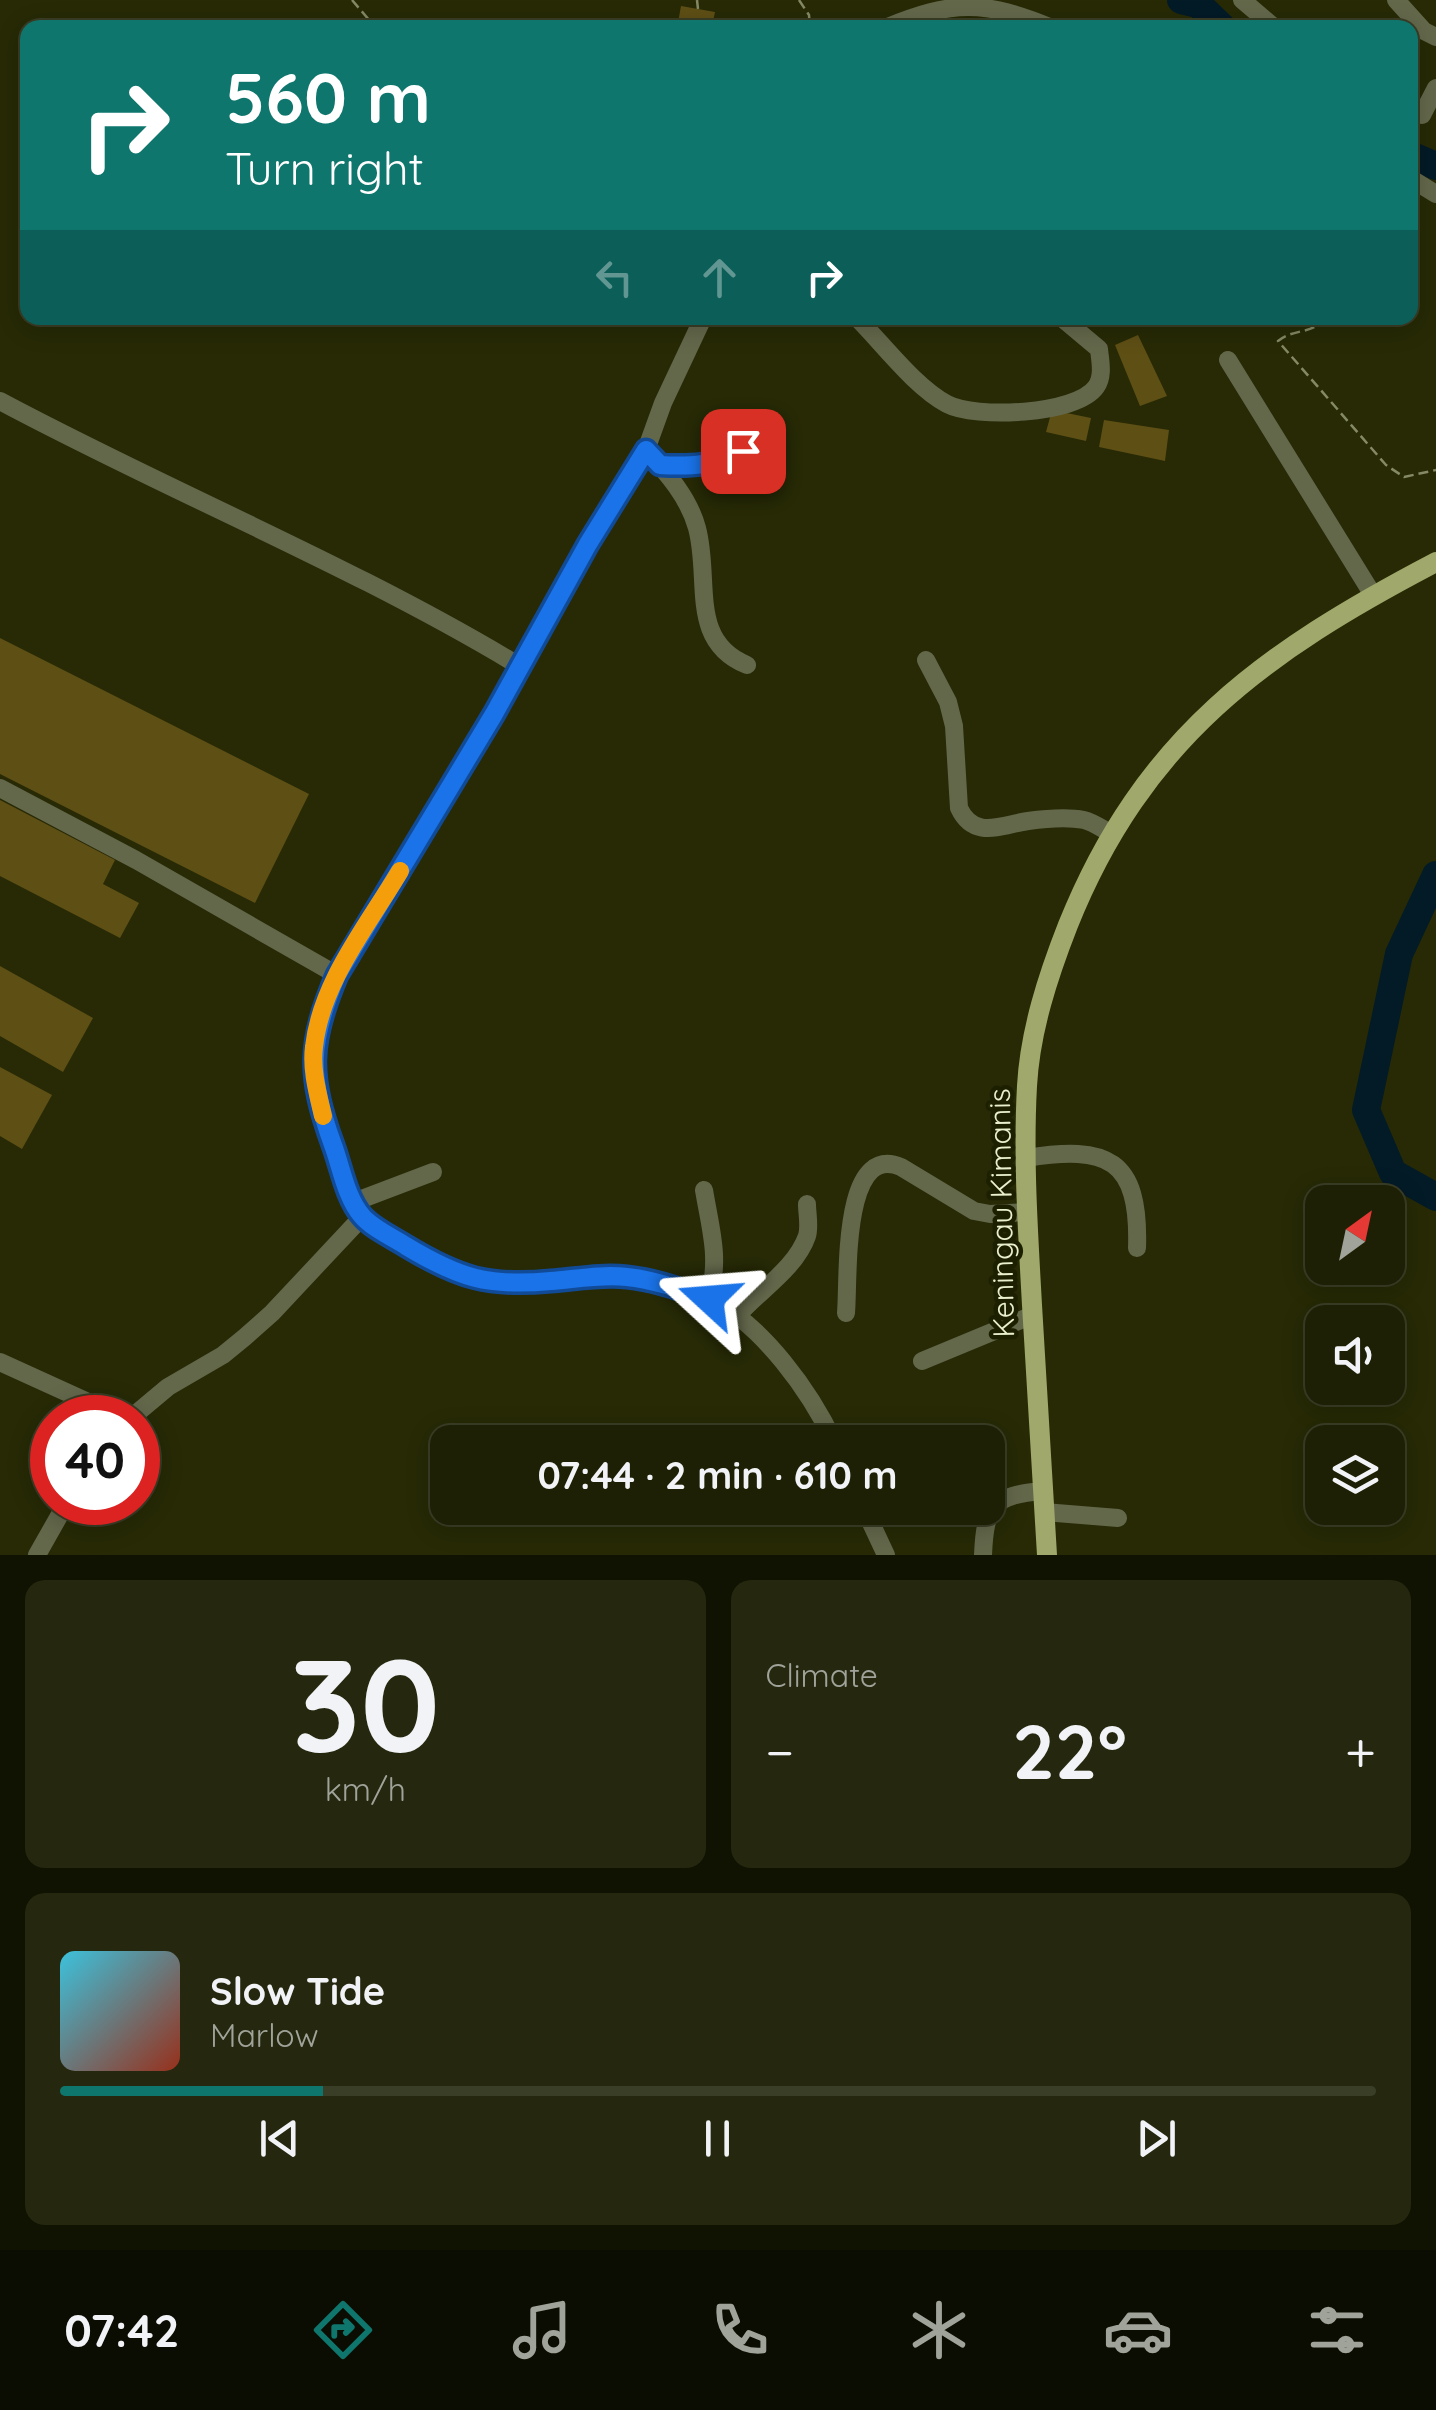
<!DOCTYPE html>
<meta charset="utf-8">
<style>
:root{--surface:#1d2004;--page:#25280e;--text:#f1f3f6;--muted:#a0a39a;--line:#3b3e26;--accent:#0f766e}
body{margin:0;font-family:Quicksand,sans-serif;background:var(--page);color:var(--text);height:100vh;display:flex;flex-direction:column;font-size:38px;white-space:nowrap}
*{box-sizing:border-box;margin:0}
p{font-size:32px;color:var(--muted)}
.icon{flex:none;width:55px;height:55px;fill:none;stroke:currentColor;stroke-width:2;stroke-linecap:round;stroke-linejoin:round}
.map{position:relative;height:1555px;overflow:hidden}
.panel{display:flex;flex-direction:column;gap:25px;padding:25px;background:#101202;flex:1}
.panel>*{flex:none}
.banner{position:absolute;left:20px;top:20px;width:1398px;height:305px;border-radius:20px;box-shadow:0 5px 25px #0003,0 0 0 2px var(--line);background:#0f766e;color:#fff;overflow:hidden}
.needle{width:65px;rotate:33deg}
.fabs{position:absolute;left:1305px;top:1185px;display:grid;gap:20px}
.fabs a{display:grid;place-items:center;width:100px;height:100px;border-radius:20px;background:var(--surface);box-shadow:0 5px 25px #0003,0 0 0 2px var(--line);font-size:50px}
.speed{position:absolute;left:30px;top:1395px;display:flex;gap:20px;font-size:50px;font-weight:700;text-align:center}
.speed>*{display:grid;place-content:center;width:130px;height:130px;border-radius:50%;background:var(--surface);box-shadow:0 5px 25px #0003,0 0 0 2px var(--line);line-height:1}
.speed .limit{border:15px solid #d22;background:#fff;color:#111}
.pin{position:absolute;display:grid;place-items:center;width:85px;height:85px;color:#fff;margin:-42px;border-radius:20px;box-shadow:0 5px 15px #0006}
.me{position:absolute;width:110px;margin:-55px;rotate:289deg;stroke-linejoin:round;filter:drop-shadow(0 0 8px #0008)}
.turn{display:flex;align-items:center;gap:35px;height:210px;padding:0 40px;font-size:45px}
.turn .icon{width:130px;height:130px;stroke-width:2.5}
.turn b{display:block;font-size:70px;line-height:85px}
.lanes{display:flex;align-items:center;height:95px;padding:0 40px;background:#0003;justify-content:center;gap:50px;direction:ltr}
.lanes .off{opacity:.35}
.big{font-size:75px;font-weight:700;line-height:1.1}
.panel .tile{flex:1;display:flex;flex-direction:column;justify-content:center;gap:15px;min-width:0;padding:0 35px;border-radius:20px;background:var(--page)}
.panel .dial{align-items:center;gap:0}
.dial b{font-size:130px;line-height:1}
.song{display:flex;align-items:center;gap:30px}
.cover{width:120px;height:120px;border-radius:15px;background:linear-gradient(135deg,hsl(190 70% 55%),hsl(10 70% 35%))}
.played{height:10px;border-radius:5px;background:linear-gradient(90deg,var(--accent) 20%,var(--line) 20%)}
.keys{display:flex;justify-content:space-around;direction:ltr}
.heat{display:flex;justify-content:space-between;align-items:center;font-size:55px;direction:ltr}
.panel .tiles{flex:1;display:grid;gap:25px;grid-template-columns:1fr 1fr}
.tile:last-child{grid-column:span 2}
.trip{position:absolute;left:430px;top:1425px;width:575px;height:100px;border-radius:20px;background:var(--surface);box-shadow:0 5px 25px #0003,0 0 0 2px var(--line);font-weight:700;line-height:100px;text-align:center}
.tabs{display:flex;height:160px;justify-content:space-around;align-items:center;background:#0c0d02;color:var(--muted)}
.tabs .icon{width:70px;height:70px}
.tabs .on{color:var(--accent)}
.tabs b{font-size:45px;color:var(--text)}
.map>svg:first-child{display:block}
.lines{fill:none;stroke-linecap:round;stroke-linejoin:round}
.river{stroke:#031b27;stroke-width:28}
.building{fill:#5e4f15}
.path{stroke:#858965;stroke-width:2.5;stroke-dasharray:10 5;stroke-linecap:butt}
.minor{stroke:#64684b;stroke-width:18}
.major{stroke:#a0a86b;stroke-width:20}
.route-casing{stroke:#114b97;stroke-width:25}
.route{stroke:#1a73e8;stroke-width:18}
.slow{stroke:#f59e0b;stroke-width:18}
.labels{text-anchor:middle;stroke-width:9;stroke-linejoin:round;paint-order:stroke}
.street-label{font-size:30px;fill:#eaf0cd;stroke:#1d2000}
</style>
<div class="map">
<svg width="1436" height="1555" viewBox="0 0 1436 1555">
<rect width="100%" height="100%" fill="#272a05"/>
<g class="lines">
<g class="river">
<polyline points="1181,0 1198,4 1223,28"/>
<polyline points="1410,155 1436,166"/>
<polyline points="1436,875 1399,954 1366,1110 1393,1173 1436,1197"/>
</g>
</g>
<g class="building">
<polygon points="681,6 715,12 712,26 677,28"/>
<polygon points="1138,335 1167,396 1140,406 1115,345"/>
<polygon points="1052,410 1091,418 1086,441 1046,432"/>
<polygon points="1104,420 1169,430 1165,461 1099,447"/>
<polygon points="0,638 309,794 255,903 0,774"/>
<polygon points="0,800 115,860 103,884 139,903 120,938 0,876"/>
<polygon points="0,966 93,1018 63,1072 0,1036"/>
<polygon points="0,1067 52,1095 22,1149 0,1136"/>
</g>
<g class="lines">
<g class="path">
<polyline points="352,0 376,28"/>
<polyline points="697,0 698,9"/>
<polyline points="799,0 809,15 810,28"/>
<path d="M1326 318C1312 335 1294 328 1278 341L1386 465 1404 477 1436 470"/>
</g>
<g class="minor">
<polyline points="1242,0 1275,28"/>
<polyline points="1396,0 1424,31 1436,37"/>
<path d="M885 28C953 0 984 0 1052 28"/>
<polyline points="1422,115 1436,88"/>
<polyline points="1410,178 1436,194"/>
<path d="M703 318 663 403 646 450 588 544 494 714 337 975C307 1046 309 1079 335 1151 342 1171 348 1197 361 1214 371 1229 395 1239 411 1248 433 1262 454 1275 479 1280 513 1288 551 1280 586 1277 628 1274 673 1281 712 1300 763 1326 810 1391 834 1442"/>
<path d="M857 318C883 344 915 387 947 404 975 419 1076 415 1096 387 1104 376 1100 360 1099 349L1062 318"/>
<polyline points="1228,360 1373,595"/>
<path d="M0 401C172 493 354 566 521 667"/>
<path d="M646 450C667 473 689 498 697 528 711 580 688 641 747 665"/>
<path d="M659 465C709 468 728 459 770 434"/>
<path d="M926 660 948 702 954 726 959 808C974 840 1001 825 1028 821 1043 819 1068 817 1084 820 1093 822 1104 830 1112 834"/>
<polyline points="0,788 136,860 337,975"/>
<path d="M1026 1158C1107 1145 1140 1158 1137 1248"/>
<path d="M704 1190C711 1232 720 1257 709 1299"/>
<polyline points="354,1202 433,1172"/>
<path d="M846 1313C849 1279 841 1142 901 1167L974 1211 990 1214 1027 1212"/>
<path d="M738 1315C759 1291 796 1268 807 1236 810 1226 807 1214 807 1204"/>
<polyline points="922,1361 1033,1315"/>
<polyline points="0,1362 123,1418"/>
<polyline points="131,1418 168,1387 223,1355 245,1337 272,1313 362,1217"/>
<polyline points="864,1508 886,1555"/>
<polyline points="1044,1512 1118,1518"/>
<polyline points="37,1555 67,1502"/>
<path d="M983 1555C985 1506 993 1495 1043 1491"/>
</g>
<path class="major" d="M1047 1555C1042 1472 1037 1389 1032 1305 1028 1232 1023 1159 1027 1086 1030 1031 1048 976 1068 925 1143 738 1264 652 1436 562"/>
</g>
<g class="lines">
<g class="route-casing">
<path id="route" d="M709 1299C682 1290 656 1280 627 1277 602 1274 576 1279 551 1281 488 1287 459 1278 406 1246 392 1237 372 1228 362 1216 346 1198 341 1166 333 1145 308 1076 308 1043 337 975L494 714 588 544 646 450 660 465C692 467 714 465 743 451"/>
</g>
<use href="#route" class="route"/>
<path class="slow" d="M323 1116C318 1094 311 1070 314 1047 321 982 368 925 400 871"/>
</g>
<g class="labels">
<g class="street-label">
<text transform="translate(1002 1213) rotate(-91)" y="10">Keningau Kimanis</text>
</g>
</g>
</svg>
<div class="fabs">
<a><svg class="needle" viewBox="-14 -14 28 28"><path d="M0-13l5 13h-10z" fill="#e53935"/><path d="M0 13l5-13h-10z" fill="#a0a39a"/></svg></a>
<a><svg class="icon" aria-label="sound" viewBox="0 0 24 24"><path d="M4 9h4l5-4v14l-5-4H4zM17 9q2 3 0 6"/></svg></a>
<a><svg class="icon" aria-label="layers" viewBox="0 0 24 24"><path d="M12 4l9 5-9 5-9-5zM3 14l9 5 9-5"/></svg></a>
</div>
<div class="speed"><div class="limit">40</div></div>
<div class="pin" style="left:743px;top:451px;background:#d93025"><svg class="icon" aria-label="arrive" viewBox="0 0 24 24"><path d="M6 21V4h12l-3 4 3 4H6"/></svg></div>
<svg class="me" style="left:709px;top:1299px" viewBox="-20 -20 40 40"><path d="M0-17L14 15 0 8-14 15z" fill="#1a73e8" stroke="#fff" stroke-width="4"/></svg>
<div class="trip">07:44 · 2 min · 610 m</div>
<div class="banner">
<div class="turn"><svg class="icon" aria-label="right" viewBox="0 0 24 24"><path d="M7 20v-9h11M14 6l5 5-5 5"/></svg><div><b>560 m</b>Turn right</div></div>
<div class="lanes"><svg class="icon off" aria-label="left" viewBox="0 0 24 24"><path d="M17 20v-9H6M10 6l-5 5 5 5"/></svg><svg class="icon off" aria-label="ahead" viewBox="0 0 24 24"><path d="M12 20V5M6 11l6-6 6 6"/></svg><svg class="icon" aria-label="right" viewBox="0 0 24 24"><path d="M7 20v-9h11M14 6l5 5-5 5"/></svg></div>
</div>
</div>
<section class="panel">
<div class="tiles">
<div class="tile dial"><b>30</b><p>km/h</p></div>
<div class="tile"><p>Climate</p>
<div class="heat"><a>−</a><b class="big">22°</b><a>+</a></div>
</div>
<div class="tile">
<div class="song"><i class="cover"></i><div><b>Slow Tide</b><p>Marlow</p></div></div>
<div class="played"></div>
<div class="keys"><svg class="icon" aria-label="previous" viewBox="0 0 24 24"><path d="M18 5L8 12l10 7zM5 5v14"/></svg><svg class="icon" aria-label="pause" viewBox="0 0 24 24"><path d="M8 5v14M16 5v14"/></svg><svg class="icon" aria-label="next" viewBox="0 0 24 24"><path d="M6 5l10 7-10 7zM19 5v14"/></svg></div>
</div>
</div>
</section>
<nav class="tabs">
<b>07:42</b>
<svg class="icon on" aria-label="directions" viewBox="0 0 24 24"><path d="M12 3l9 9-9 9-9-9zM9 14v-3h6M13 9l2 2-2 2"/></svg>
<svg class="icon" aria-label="music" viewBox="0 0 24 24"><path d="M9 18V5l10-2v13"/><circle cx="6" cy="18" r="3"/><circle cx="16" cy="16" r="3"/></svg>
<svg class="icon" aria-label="phone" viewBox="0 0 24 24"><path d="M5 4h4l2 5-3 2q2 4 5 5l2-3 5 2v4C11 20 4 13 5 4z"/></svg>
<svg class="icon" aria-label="climate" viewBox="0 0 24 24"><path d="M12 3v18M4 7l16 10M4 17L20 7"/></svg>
<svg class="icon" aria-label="car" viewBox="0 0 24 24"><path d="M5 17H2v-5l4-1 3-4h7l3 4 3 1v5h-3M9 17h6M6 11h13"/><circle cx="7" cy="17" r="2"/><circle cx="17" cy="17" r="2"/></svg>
<svg class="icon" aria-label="filters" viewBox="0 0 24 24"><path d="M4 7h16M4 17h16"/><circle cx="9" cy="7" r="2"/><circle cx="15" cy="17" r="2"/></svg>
</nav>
